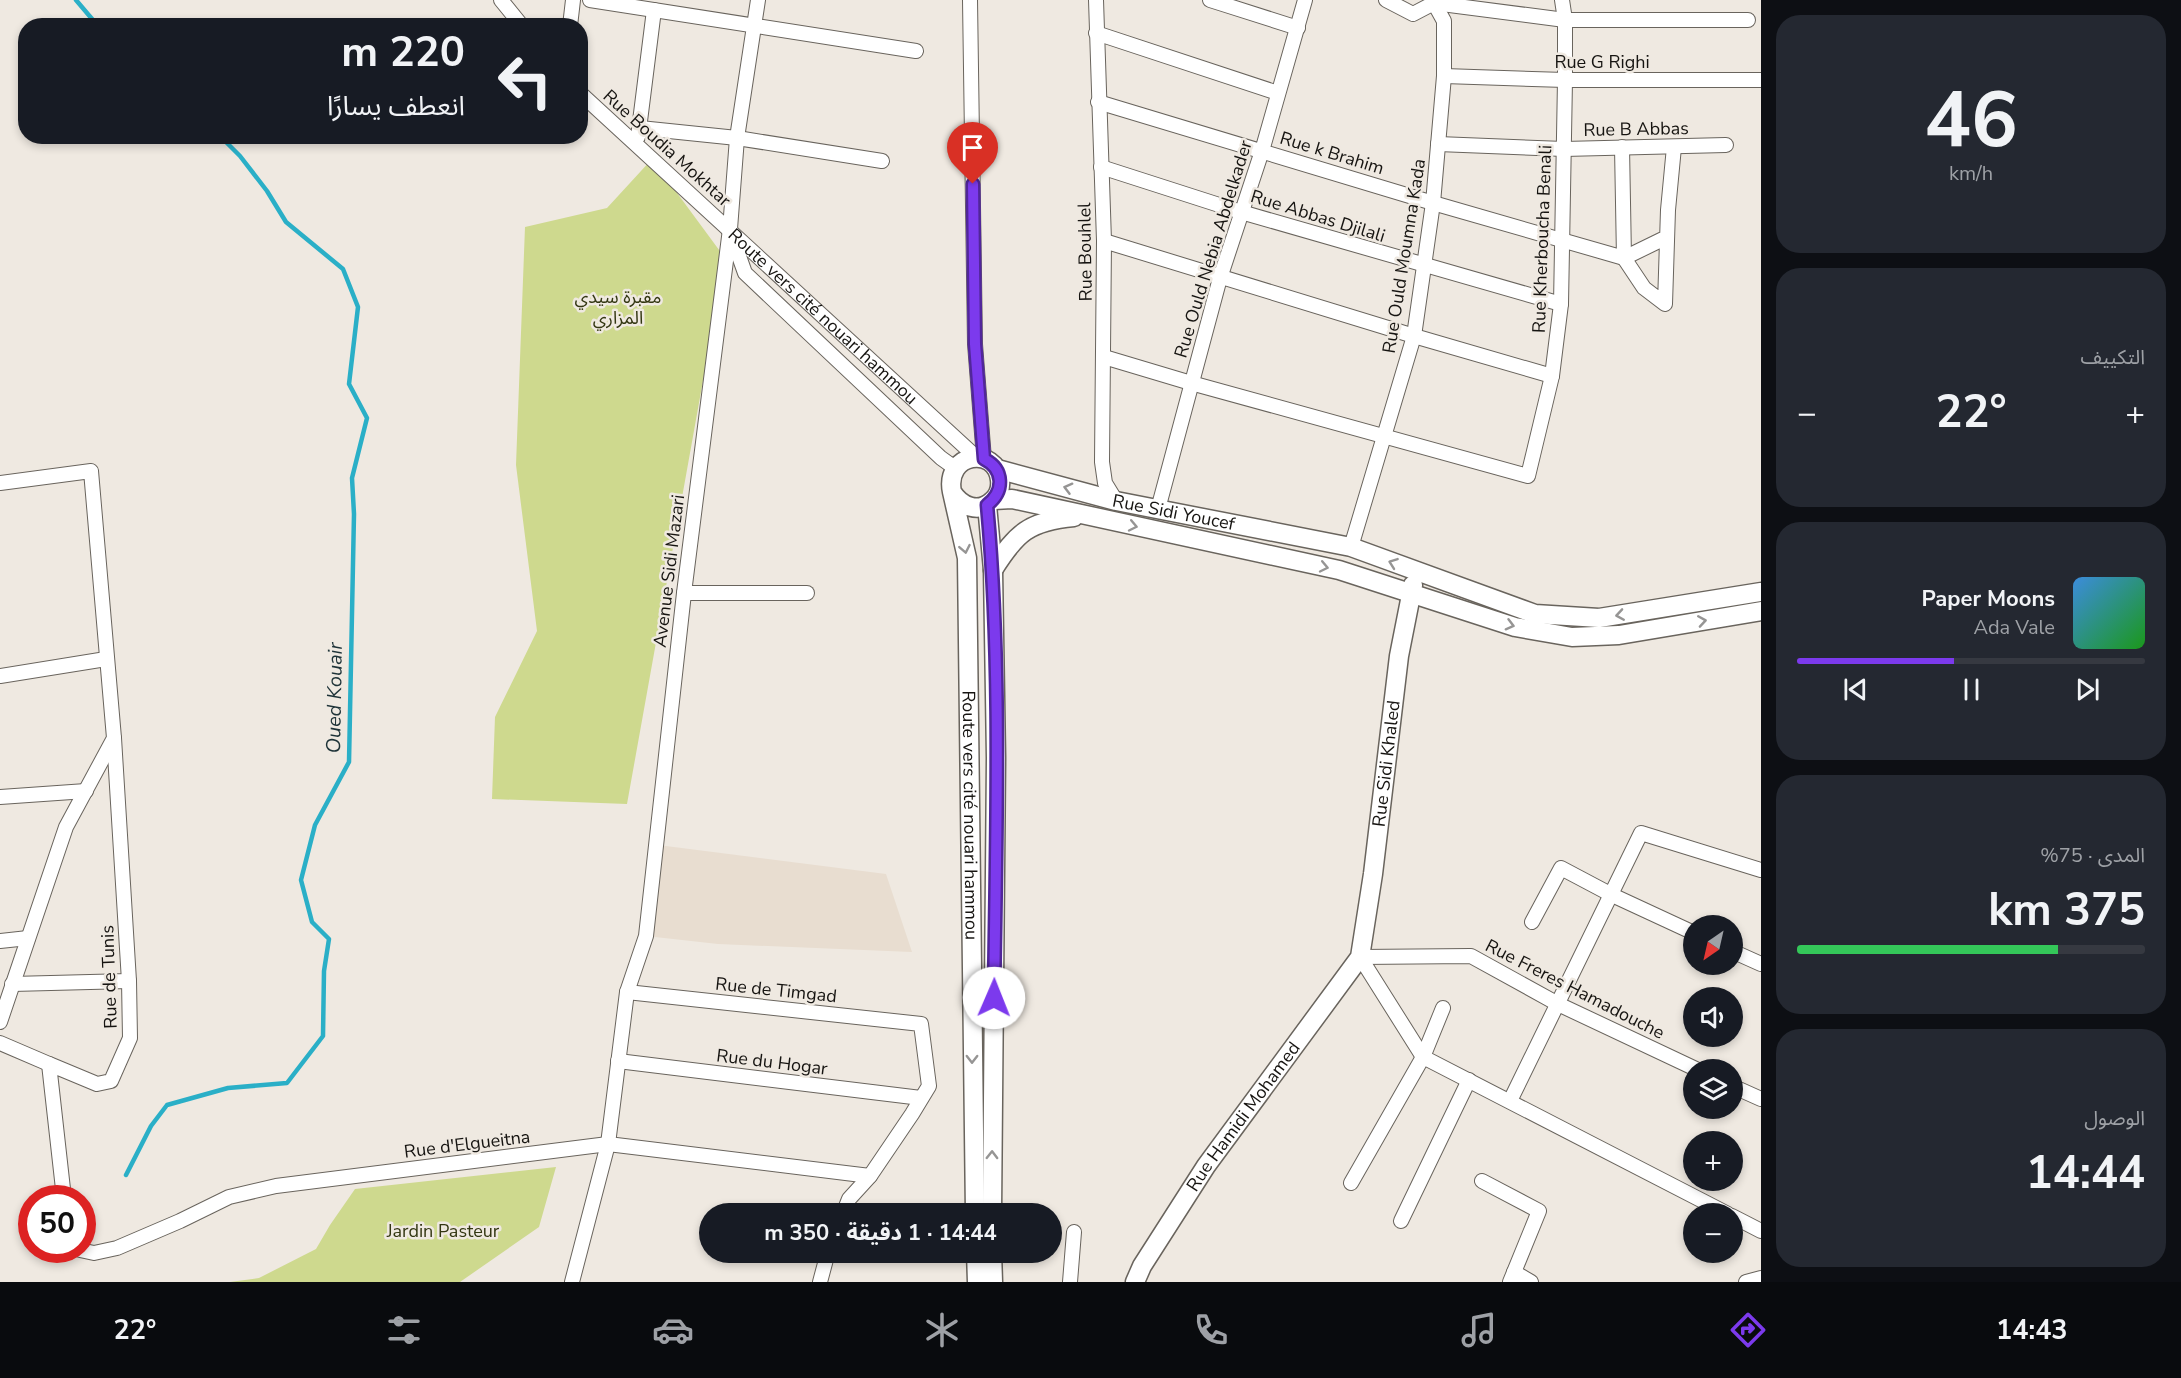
<!DOCTYPE html>
<html lang="ar">
<meta charset="utf-8">
<style>
:root{--surface:#171b24;--page:#242831;--text:#f1f3f6;--muted:#9ea1a6;--line:#363941;--accent:#7c3aed}
body{margin:0;font-family:"Nunito Sans","Noto Sans Arabic",sans-serif;background:var(--page);color:var(--text);direction:rtl;height:100vh;display:flex;flex-direction:column;font-size:22px;white-space:nowrap}
*{box-sizing:border-box;margin:0}
p{font-size:20px;color:var(--muted)}
.icon{flex:none;width:33px;height:33px;fill:none;stroke:currentColor;stroke-width:2;stroke-linecap:round;stroke-linejoin:round}
.map{position:relative;flex:1;overflow:hidden;direction:ltr}
.sheet{display:flex;flex-direction:column;gap:15px;padding:15px;background:#0d0f14;width:420px}
.sheet>*{flex:none}
.banner{position:absolute;left:18px;top:18px;width:570px;height:126px;border-radius:24px;box-shadow:0 3px 9px #0003;direction:rtl;background:#171b24;color:var(--text);overflow:hidden}
.needle{width:39px;rotate:214deg}
.buttons{position:absolute;left:1683px;top:915px;display:grid;gap:12px}
.buttons a{display:grid;place-items:center;width:60px;height:60px;border-radius:50%;background:var(--surface);box-shadow:0 3px 9px #0003;font-size:30px}
.speed{position:absolute;left:18px;top:1185px;display:flex;gap:12px;font-size:30px;font-weight:700;text-align:center}
.speed>*{display:grid;place-content:center;width:78px;height:78px;border-radius:50%;background:var(--surface);box-shadow:0 3px 9px #0003;line-height:1}
.speed .limit{border:9px solid #d22;background:#fff;color:#111}
.pin{position:absolute;display:grid;place-items:center;width:51px;height:51px;color:#fff;margin:-62px -26px;border-radius:50% 50% 50% 0;rotate:-45deg;box-shadow:0 0 6px #0007}
.pin .icon{rotate:45deg}
.me{position:absolute;width:66px;margin:-33px;rotate:1deg;stroke-linejoin:round;filter:drop-shadow(0 0 4px #0008)}
.turn{display:flex;align-items:center;gap:21px;height:126px;padding:0 24px;font-size:27px}
.turn .icon{width:78px;height:78px;stroke-width:2.5}
.turn b{display:block;font-size:42px;line-height:51px}
.big{font-size:45px;font-weight:700;line-height:1.1}
.sheet .widget{flex:1;display:flex;flex-direction:column;justify-content:center;gap:9px;min-width:0;padding:0 21px;border-radius:24px;background:var(--page)}
.sheet .dial{align-items:center;gap:0}
.dial b{font-size:78px;line-height:1}
.song{display:flex;align-items:center;gap:18px}
.cover{width:72px;height:72px;border-radius:9px;background:linear-gradient(135deg,hsl(210 70% 55%),hsl(120 70% 35%))}
.played{height:6px;border-radius:3px;background:linear-gradient(90deg,var(--accent) 45%,var(--line) 45%)}
.keys{display:flex;justify-content:space-around;direction:ltr}
.heat{display:flex;justify-content:space-between;align-items:center;font-size:33px;direction:ltr}
.charge{height:9px;border-radius:4px;background:linear-gradient(90deg,#34c759 75%,var(--line) 0)}
.trip{position:absolute;left:699px;top:1203px;width:363px;height:60px;border-radius:30px;background:var(--surface);box-shadow:0 3px 9px #0003;font-weight:700;line-height:60px;text-align:center;direction:rtl}
.menu{display:flex;height:96px;justify-content:space-around;align-items:center;background:#090b0e;color:var(--muted)}
.menu .icon{width:42px;height:42px}
.menu .selected{color:var(--accent)}
.menu b{font-size:27px;color:var(--text)}
main{display:flex;flex:1;min-height:0}
.map>svg:first-child{display:block}
.built{fill:#e8ddd0}
.green{fill:#ced98e}
.lines{fill:none;stroke-linecap:round;stroke-linejoin:round}
.stream{stroke:#2aafc7;stroke-width:4.5}
.street-casing{stroke:#69645d;stroke-width:16}
.secondary-casing{stroke:#69645d;stroke-width:21}
.street{stroke:#fff;stroke-width:14}
.secondary{stroke:#fff;stroke-width:18}
.oneway{stroke:#969594}
.route-casing{stroke:#51269a;stroke-width:15}
.route{stroke:#7c3aed;stroke-width:10}
.labels{text-anchor:middle;stroke-width:5;stroke-linejoin:round;paint-order:stroke}
.street-label{font-size:18px;fill:#161411;stroke:#efe9e1}
.park-label{font-size:18px;fill:#333712;stroke:#efe9e1}
.water-label{font-size:20px;font-style:italic;fill:#1e3338;stroke:#efe9e1}
</style>
<main>
<section class="sheet">
<div class="widget dial"><b>46</b><p>km/h</p></div>
<div class="widget"><p>التكييف</p>
<div class="heat"><a>−</a><b class="big">22°</b><a>+</a></div>
</div>
<div class="widget">
<div class="song"><i class="cover"></i><div><b>Paper Moons</b><p>Ada Vale</p></div></div>
<div class="played"></div>
<div class="keys"><svg class="icon" aria-label="previous" viewBox="0 0 24 24"><path d="M18 5L8 12l10 7zM5 5v14"/></svg><svg class="icon" aria-label="pause" viewBox="0 0 24 24"><path d="M8 5v14M16 5v14"/></svg><svg class="icon" aria-label="next" viewBox="0 0 24 24"><path d="M6 5l10 7-10 7zM19 5v14"/></svg></div>
</div>
<div class="widget"><p>المدى · 75%</p><b class="big">375 km</b><div class="charge"></div></div>
<div class="widget"><p>الوصول</p><b class="big">14:44</b></div>
</section>
<div class="map">
<svg width="1761" height="1282" viewBox="0 0 1761 1282">
<rect width="100%" height="100%" fill="#efe9e1"/>
<polygon class="built" points="658,845 886,874 912,952 718,944 646,936"/>
<g class="green">
<polygon points="652,159 725,258 627,804 492,799 495,717 537,631 516,465 525,227 607,208"/>
<polygon points="556,1167 539,1227 460,1282 230,1282 259,1278 316,1249 330,1225 355,1189"/>
</g>
<g class="lines">
<g class="stream">
<polyline points="76,0 98,26"/>
<polyline points="126,1175 151,1126 167,1105 228,1088 287,1083 323,1036 324,971 329,939 312,922 301,880 315,825 349,762 354,514 352,478 367,418 349,384 358,307 343,269 286,222 267,191 240,156 220,136"/>
</g>
<g class="street-casing">
<g id="street">
<polyline points="501,0 522,26"/>
<polyline points="590,0 916,51"/>
<polyline points="970,0 975,344 984,459"/>
<polyline points="1096,0 1104,241 1102,462 1105,483 1116,501"/>
<polyline points="1210,0 1298,28"/>
<polyline points="1386,0 1413,14 1434,3 1565,20 1748,20"/>
<polyline points="570,26 573,0"/>
<polyline points="1096,33 1278,93"/>
<polyline points="1444,76 1565,80 1761,80"/>
<path id="s1" d="M580 93 976 457"/>
<polyline points="1098,102 1433,203 1624,258 1622,147"/>
<polyline points="640,128 737,138 882,161"/>
<polyline points="638,137 654,10"/>
<polyline points="1438,144 1564,149 1726,145"/>
<polyline points="1101,167 1241,212 1561,304"/>
<polyline points="730,231 745,273 941,458 955,468"/>
<polyline points="1667,237 1624,258 1644,288 1665,304 1668,210 1674,147"/>
<polyline points="1104,241 1414,336 1552,376"/>
<polyline points="1104,357 1191,383 1528,476 1552,376 1561,304 1565,80 1565,20 1562,0"/>
<polyline points="0,483 91,471 114,738 66,827 0,1022"/>
<polyline points="1158,509 1220,278 1262,151 1305,0"/>
<polyline points="1351,547 1414,336 1433,203 1444,76 1444,21 1434,3 1435,0"/>
<polyline points="684,593 807,593"/>
<polyline points="0,676 106,659"/>
<polyline points="0,797 86,791"/>
<polyline points="1532,922 1561,868 1612,895 1694,933"/>
<polyline points="0,941 28,938"/>
<polyline points="1732,951 1761,964"/>
<polyline points="1360,957 1423,1057 1728,1214"/>
<polyline points="1360,957 1471,956 1558,1004 1698,1070"/>
<polyline points="12,984 129,981"/>
<polyline points="627,992 921,1024 929,1086 912,1114 870,1176 849,1199 843,1214"/>
<polyline points="0,1043 49,1064"/>
<polyline points="618,1061 921,1098"/>
<polyline points="1732,1086 1761,1099"/>
<polyline points="1510,1101 1641,833 1761,870"/>
<polyline points="1482,1181 1539,1211 1510,1282"/>
<polyline points="1351,1183 1423,1057 1443,1008"/>
<polyline points="64,1198 49,1064 97,1084 111,1081 130,1038 129,981 114,738"/>
<polyline points="1732,1216 1761,1231"/>
<polyline points="1401,1221 1469,1080"/>
<polyline points="80,1250 94,1253 117,1248 180,1221 229,1197 276,1186 608,1144 870,1176"/>
<polyline points="1514,1272 1531,1282"/>
<polyline points="572,1282 608,1144 627,992 646,936 684,593 730,229 737,138 758,0"/>
<polyline points="820,1282 828,1252"/>
<polyline points="1070,1282 1074,1232"/>
<polyline points="1746,1282 1761,1278"/>
</g>
</g>
<g class="secondary-casing">
<g id="secondary">
<path id="s2" d="M997 469 1116 501 1351 547 1535 614 1599 618 1761 592"/>
<path id="s3" d="M952 492C961 506 978 514 992 501 998 496 1001 488 1000 480 996 445 944 453 952 492L967 558 975 1214"/>
<polyline points="994,500 1012,499 1339,570 1515,627 1572,637 1619,635 1761,611"/>
<polyline points="987,505 993,570 996,758 992,1214"/>
<path d="M993 570C1016 533 1029 521 1074 517"/>
<polyline points="976,1252 977,1282"/>
<polyline points="992,1252 993,1282"/>
<path id="s4" d="M1135 1282 1142 1266 1206 1166 1360 957 1373 874 1399 656 1413 585"/>
</g>
</g>
<use href="#street" class="street"/>
<use href="#secondary" class="secondary"/>
</g>
<defs><path id="oneway-chevron" d="M-2-3.5L2.5 0L-2 3.5" fill="none" stroke-width="1.6" stroke-linecap="round" stroke-linejoin="round" transform="scale(1.5)"/></defs>
<g class="oneway">
<use href="#oneway-chevron" transform="translate(1068 488) rotate(-165)"/>
<use href="#oneway-chevron" transform="translate(1133 526) rotate(12)"/>
<use href="#oneway-chevron" transform="translate(965 549) rotate(79)"/>
<use href="#oneway-chevron" transform="translate(1393 563) rotate(-160)"/>
<use href="#oneway-chevron" transform="translate(1324 567) rotate(12)"/>
<use href="#oneway-chevron" transform="translate(1620 615) rotate(171)"/>
<use href="#oneway-chevron" transform="translate(1702 621) rotate(-9)"/>
<use href="#oneway-chevron" transform="translate(1510 625) rotate(15)"/>
<use href="#oneway-chevron" transform="translate(972 1059) rotate(90)"/>
<use href="#oneway-chevron" transform="translate(992 1155) rotate(-89)"/>
</g>
<g class="lines">
<g class="route-casing">
<path id="route" d="M973 184 975 344 984 459C1004 469 1005 491 987 505 1002 668 996 834 994 998"/>
</g>
<use href="#route" class="route"/>
</g>
<g class="labels">
<g class="street-label">
<text x="1602" y="68">Rue G Righi</text>
<text transform="translate(1636 129) rotate(-1)" y="6">Rue B Abbas</text>
<text transform="translate(667 148) rotate(42)" y="6">Rue Boudia Mokhtar</text>
<text transform="translate(1332 153) rotate(17)" y="6">Rue k Brahim</text>
<text transform="translate(1318 216) rotate(17)" y="6">Rue Abbas Djilali</text>
<text transform="translate(1542 239) rotate(-88)" y="6">Rue Kherboucha Benali</text>
<text transform="translate(1213 249) rotate(-73)" y="6">Rue Ould Nebia Abdelkader</text>
<text transform="translate(1085 252) rotate(-91)" y="6">Rue Bouhlel</text>
<text transform="translate(1404 256) rotate(-81)" y="6">Rue Ould Moumna Kada</text>
<text dy="6" stroke="none"><textPath href="#s1" startOffset="330">Route vers cité nouari hammou</textPath></text>
<text dy="6" stroke="none"><textPath href="#s2" startOffset="182">Rue Sidi Youcef</textPath></text>
<text transform="translate(669 571) rotate(-83)" y="6">Avenue Sidi Mazari</text>
<text dy="6" stroke="none"><textPath href="#s4" startOffset="591">Rue Sidi Khaled</textPath></text>
<text dy="6" stroke="none"><textPath href="#s3" startOffset="480">Route vers cité nouari hammou</textPath></text>
<text transform="translate(109 977) rotate(-92)" y="6">Rue de Tunis</text>
<text transform="translate(1575 989) rotate(27)" y="6">Rue Freres Hamadouche</text>
<text transform="translate(776 990) rotate(6)" y="6">Rue de Timgad</text>
<text transform="translate(772 1062) rotate(7)" y="6">Rue du Hogar</text>
<text dy="6" stroke="none"><textPath href="#s4" startOffset="198">Rue Hamidi Mohamed</textPath></text>
<text transform="translate(467 1144) rotate(-7)" y="6">Rue d'Elgueitna</text>
</g>
<g class="park-label">
<text x="618" y="303">مقبرة سيدي<tspan x="618" dy="21">المزاري</tspan></text>
<text x="443" y="1237">Jardin Pasteur</text>
</g>
<g class="water-label">
<text transform="translate(334 698) rotate(-89)" y="7">Oued Kouair</text>
</g>
</g>
</svg>
<div class="buttons">
<a><svg class="needle" viewBox="-14 -14 28 28"><path d="M0-13l5 13h-10z" fill="#e53935"/><path d="M0 13l5-13h-10z" fill="#9ea1a6"/></svg></a>
<a><svg class="icon" aria-label="sound" viewBox="0 0 24 24"><path d="M4 9h4l5-4v14l-5-4H4zM17 9q2 3 0 6"/></svg></a>
<a><svg class="icon" aria-label="layers" viewBox="0 0 24 24"><path d="M12 4l9 5-9 5-9-5zM3 14l9 5 9-5"/></svg></a>
<a>+</a>
<a>−</a>
</div>
<div class="speed"><div class="limit">50</div></div>
<div class="pin" style="left:973px;top:184px;background:#d93025"><svg class="icon" aria-label="arrive" viewBox="0 0 24 24"><path d="M6 21V4h12l-3 4 3 4H6"/></svg></div>
<svg class="me" style="left:994px;top:998px" viewBox="-20 -20 40 40"><circle r="19" fill="#fff"/><path d="M0-13L10 11 0 6-10 11z" fill="#7c3aed"/></svg>
<div class="trip">14:44 · 1 دقيقة · 350 m</div>
<div class="banner">
<div class="turn"><svg class="icon" aria-label="left" viewBox="0 0 24 24"><path d="M17 20v-9H6M10 6l-5 5 5 5"/></svg><div><b>220 m</b>انعطف يسارًا</div></div>
</div>
</div>
</main>
<nav class="menu">
<b>14:43</b>
<svg class="icon selected" aria-label="directions" viewBox="0 0 24 24"><path d="M12 3l9 9-9 9-9-9zM9 14v-3h6M13 9l2 2-2 2"/></svg>
<svg class="icon" aria-label="music" viewBox="0 0 24 24"><path d="M9 18V5l10-2v13"/><circle cx="6" cy="18" r="3"/><circle cx="16" cy="16" r="3"/></svg>
<svg class="icon" aria-label="phone" viewBox="0 0 24 24"><path d="M5 4h4l2 5-3 2q2 4 5 5l2-3 5 2v4C11 20 4 13 5 4z"/></svg>
<svg class="icon" aria-label="climate" viewBox="0 0 24 24"><path d="M12 3v18M4 7l16 10M4 17L20 7"/></svg>
<svg class="icon" aria-label="car" viewBox="0 0 24 24"><path d="M5 17H2v-5l4-1 3-4h7l3 4 3 1v5h-3M9 17h6M6 11h13"/><circle cx="7" cy="17" r="2"/><circle cx="17" cy="17" r="2"/></svg>
<svg class="icon" aria-label="filters" viewBox="0 0 24 24"><path d="M4 7h16M4 17h16"/><circle cx="9" cy="7" r="2"/><circle cx="15" cy="17" r="2"/></svg>
<b>22°</b>
</nav>
